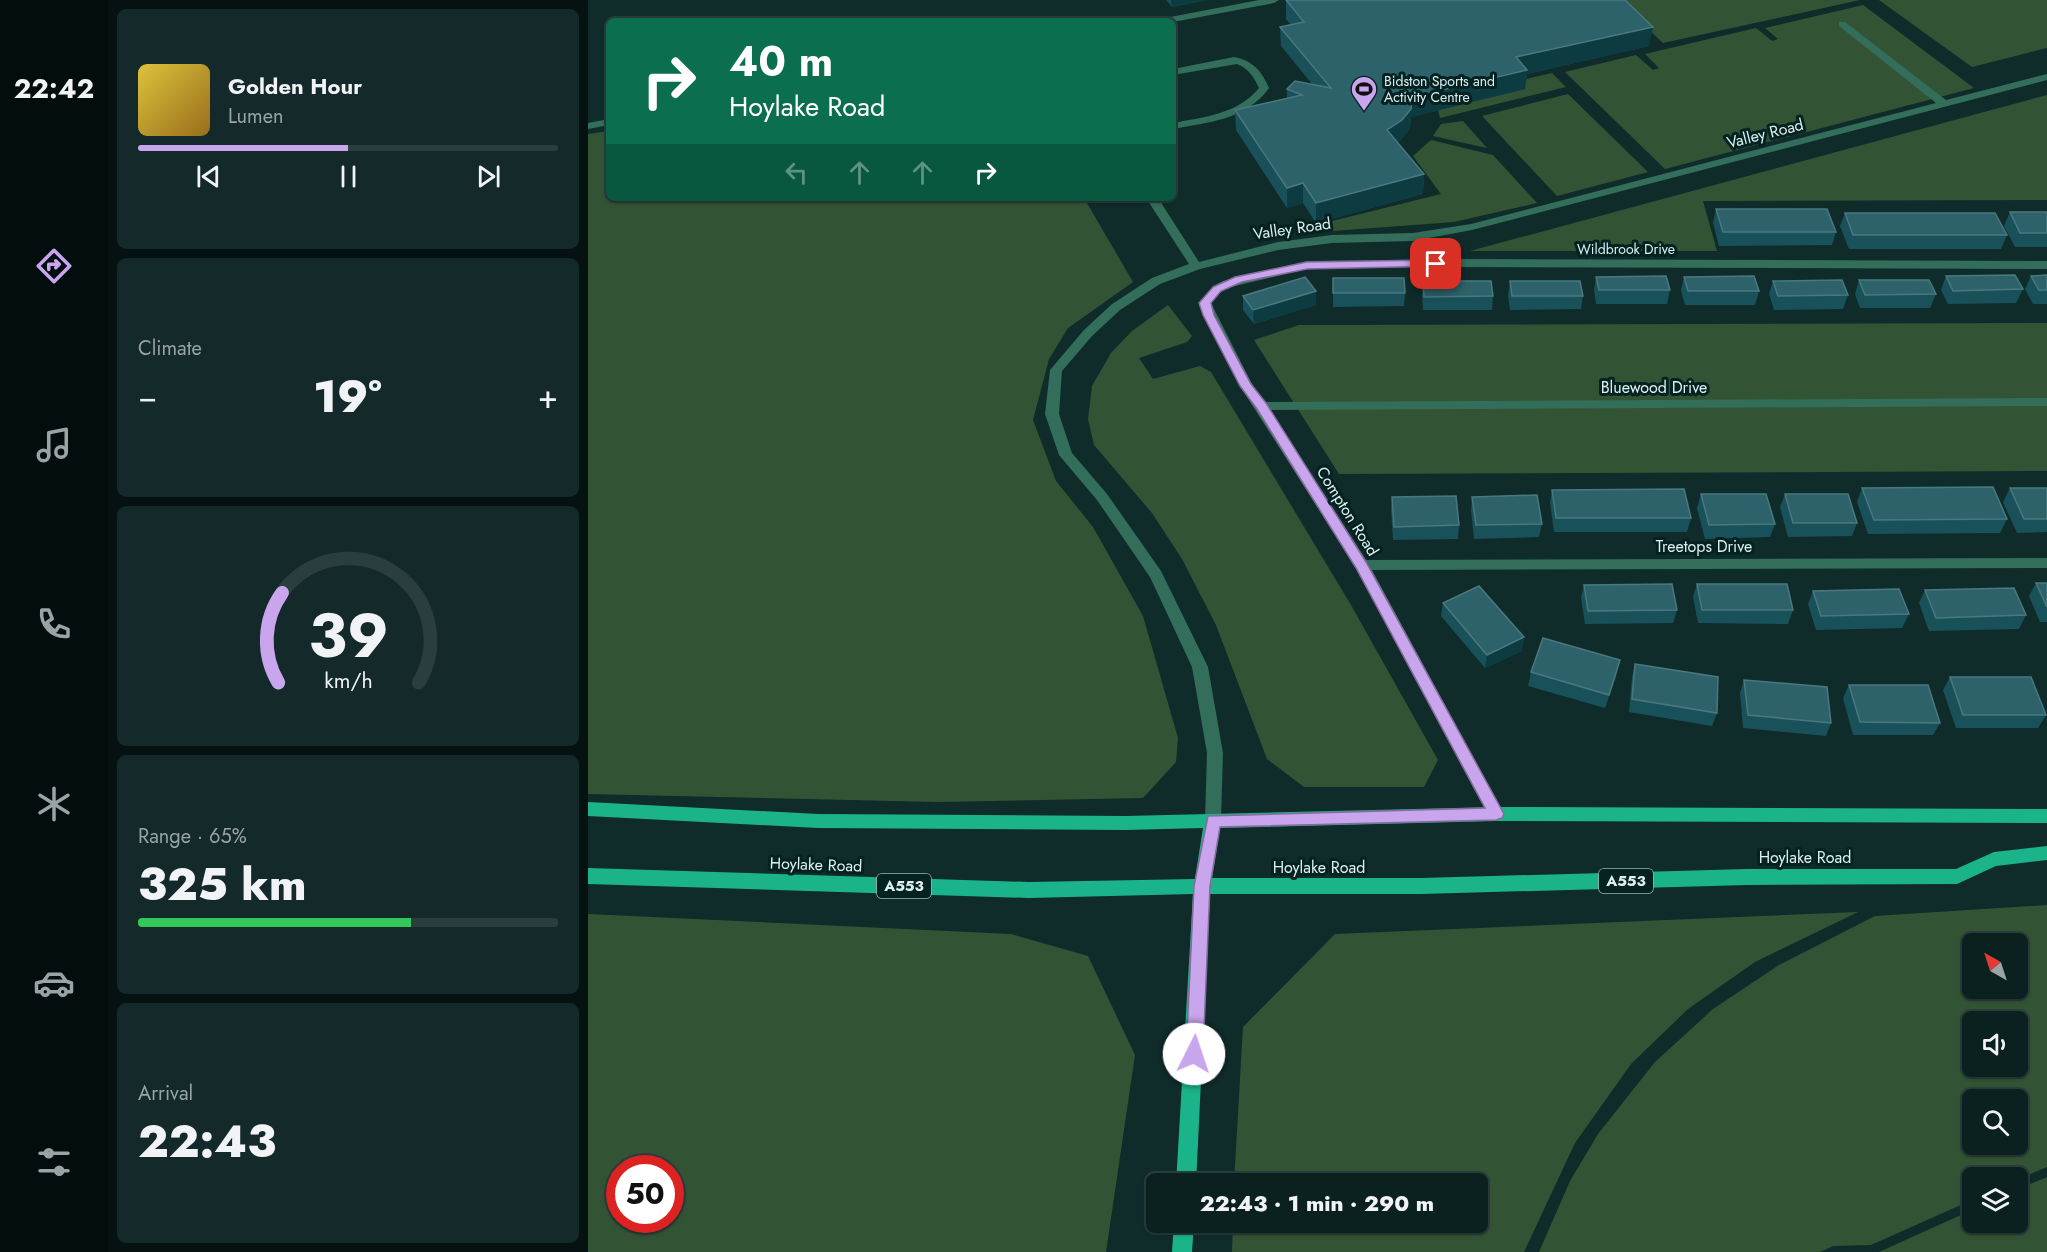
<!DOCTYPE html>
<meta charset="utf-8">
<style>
:root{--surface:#0b2120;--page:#142929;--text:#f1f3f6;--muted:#9aa3a5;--line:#2b3e3e;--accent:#c9a5ee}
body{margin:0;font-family:Jost,sans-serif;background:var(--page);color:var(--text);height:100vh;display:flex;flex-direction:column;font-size:22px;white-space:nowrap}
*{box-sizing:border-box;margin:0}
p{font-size:20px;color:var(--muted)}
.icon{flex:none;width:33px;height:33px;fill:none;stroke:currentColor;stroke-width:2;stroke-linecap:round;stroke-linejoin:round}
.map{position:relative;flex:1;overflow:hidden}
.drawer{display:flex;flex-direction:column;gap:9px;padding:9px;background:#061212;width:480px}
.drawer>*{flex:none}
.guide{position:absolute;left:18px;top:18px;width:570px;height:183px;border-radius:9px;box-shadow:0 2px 4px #0004,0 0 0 2px var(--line);background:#0b6e4f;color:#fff;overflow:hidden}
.needle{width:39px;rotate:321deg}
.fabs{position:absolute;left:1374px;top:933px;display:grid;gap:12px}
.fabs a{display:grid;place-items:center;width:66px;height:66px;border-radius:9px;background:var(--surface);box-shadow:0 2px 4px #0004,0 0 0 2px var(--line);font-size:30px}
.speed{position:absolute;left:18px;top:1155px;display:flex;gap:12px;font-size:30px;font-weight:700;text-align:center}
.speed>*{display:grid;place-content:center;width:78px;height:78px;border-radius:50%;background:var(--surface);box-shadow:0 2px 4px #0004,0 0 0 2px var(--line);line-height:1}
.speed .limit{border:9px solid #d22;background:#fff;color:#111}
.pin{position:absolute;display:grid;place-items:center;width:51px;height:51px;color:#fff;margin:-26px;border-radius:12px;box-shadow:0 3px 9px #0006}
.me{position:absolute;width:66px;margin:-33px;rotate:4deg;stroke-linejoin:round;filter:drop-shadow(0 0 4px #0008)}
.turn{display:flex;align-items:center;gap:21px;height:126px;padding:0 24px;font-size:27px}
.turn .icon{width:78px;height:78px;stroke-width:2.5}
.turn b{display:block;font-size:42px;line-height:51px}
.lanes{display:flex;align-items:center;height:57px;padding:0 24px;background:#0003;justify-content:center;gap:30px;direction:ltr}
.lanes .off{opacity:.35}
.big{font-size:45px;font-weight:800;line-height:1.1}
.drawer .widget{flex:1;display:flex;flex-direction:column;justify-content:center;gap:9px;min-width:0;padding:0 21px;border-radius:9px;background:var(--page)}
.drawer .dial{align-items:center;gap:0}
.dial svg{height:156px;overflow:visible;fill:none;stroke:var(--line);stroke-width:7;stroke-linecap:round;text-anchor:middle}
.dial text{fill:var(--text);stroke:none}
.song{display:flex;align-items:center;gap:18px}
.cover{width:72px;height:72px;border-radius:9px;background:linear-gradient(135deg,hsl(50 70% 55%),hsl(40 70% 35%))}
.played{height:6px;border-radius:3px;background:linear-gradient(90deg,var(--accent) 50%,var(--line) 50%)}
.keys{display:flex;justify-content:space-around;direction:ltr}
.heat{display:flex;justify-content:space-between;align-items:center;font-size:33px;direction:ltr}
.charge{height:9px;border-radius:4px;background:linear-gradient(90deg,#34c759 65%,var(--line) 0)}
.trip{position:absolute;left:558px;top:1173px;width:342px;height:60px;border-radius:9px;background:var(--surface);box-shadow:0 2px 4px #0004,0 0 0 2px var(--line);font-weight:800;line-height:60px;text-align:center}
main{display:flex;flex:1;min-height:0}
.tabs{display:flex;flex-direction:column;width:108px;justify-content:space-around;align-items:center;background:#040d0d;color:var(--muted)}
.tabs .icon{width:42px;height:42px}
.tabs .current{color:var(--accent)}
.tabs b{font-size:27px;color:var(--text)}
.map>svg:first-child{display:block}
.green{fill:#335434;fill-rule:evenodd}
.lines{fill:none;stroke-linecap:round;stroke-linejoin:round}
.minor{fill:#326e59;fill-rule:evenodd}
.major{fill:#1bb48a;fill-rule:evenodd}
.wall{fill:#19515b}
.shaded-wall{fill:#0c3b41}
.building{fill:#2e626b;stroke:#4a787f;stroke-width:1.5}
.route{fill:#c9a5ee;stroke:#836b9b;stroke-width:1.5}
.labels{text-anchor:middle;stroke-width:6;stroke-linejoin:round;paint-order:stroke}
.far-poi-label{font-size:14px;fill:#deefed;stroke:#042221;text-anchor:start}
.far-street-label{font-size:14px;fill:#deefed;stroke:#042221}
.shield{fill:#042221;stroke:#9db2b0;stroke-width:1.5}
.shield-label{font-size:15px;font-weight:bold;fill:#deefed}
.street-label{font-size:16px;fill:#deefed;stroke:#042221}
</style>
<main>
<nav class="tabs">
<b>22:42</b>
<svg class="icon current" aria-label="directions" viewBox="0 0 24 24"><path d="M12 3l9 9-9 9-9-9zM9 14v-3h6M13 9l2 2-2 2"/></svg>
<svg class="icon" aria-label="music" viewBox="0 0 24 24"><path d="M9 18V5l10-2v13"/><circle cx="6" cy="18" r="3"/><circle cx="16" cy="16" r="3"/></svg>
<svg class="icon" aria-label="phone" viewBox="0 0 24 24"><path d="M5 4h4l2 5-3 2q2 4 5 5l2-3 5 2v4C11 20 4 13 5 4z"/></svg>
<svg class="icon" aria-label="climate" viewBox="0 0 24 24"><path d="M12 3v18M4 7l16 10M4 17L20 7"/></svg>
<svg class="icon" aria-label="car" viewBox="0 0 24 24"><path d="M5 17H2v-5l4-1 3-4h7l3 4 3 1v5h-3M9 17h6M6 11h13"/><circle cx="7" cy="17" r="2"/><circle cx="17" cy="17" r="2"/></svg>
<svg class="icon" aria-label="filters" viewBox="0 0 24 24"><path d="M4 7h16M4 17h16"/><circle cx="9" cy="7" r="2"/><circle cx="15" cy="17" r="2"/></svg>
</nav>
<section class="drawer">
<div class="widget">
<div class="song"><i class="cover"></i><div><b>Golden Hour</b><p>Lumen</p></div></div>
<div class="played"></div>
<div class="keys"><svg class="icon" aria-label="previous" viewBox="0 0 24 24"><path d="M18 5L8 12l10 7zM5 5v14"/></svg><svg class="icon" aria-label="pause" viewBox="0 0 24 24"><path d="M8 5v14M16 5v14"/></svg><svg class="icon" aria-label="next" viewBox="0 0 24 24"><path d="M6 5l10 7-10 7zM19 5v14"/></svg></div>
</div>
<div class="widget"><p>Climate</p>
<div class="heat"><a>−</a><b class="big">19°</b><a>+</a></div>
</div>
<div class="widget dial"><svg viewBox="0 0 100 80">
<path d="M14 69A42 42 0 1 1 86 69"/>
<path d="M14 69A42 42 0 0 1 16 23" stroke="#c9a5ee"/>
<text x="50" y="56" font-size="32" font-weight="700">39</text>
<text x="50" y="72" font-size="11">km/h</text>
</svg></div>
<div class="widget"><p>Range · 65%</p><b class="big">325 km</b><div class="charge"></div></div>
<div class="widget"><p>Arrival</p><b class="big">22:43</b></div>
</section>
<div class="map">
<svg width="1459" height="1252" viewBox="0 0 1459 1252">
<rect width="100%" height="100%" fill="#0f2c2b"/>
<g class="green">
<polygon points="1029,0 1272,0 1075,43"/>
<polygon points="1291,0 1459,0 1459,48 1384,67"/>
<polygon points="1275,5 1386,88 1077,169 977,72 1048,55 1065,70 1071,68 1057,54 1168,28 1184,41 1190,39 1177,28"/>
<polygon points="964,73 978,87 852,118 850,110 936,89 929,81"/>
<polygon points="980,94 1060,172 969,196 894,116"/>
<polygon points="1459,95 1459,200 1115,201 1129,251 882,251"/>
<polygon points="875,121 899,148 845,136 853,124"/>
<polygon points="21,131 21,198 496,198 545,282 480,328 461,359 445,420 468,481 505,527 555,616 590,738 588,762 555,798 350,802 0,794 0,134"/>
<polygon points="843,140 905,155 949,203 866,222 718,233 712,229 853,194 825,156"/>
<polygon points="580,305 604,336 599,342 551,358 565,379 612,366 623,372 763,605 850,760 836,787 716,787 679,759 628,625 594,559 564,513 506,445 500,419 504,386 523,353 544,331"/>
<polygon points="1459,323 1459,471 751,474 666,340 711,325"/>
<path d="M1459 905V1167L1430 1179V1178H1384V1200L1283 1245 1245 1246 1232 1252H951L982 1181 1010 1134 1067 1062 1125 1009 1191 965 1287 916ZM1384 944H1430V988H1384ZM1384 1022H1430V1066H1384ZM1384 1100H1430V1144H1384Z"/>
<polygon points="1270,912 1167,962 1100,1009 1043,1064 987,1143 936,1252 644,1252 645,1223 890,1222 890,1184 646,1183 655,1027 747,934"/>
<path d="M0 914 423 934 500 956 547 1055 518 1252H0ZM32 1168H82V1220H32Z"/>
<polygon points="1459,1177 1459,1252 1291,1252 1384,1210 1384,1222 1430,1222 1430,1189"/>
</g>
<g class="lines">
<g class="minor">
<polygon points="671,0 691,0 686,3 585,22 572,21 577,18"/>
<polygon points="1251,22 1257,22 1358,100 1459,74 1459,80 884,230 825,241 744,243 690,250 612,269 572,284 532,310 504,336 474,371 471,414 484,453 519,494 573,571 620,667 635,753 633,820 631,825 625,827 619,825 617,820 619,753 604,667 562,577 509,500 471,455 457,414 462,370 496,330 524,304 564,278 601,264 558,198 570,198 611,262 690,242 744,235 825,233 883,224 1348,103 1251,26"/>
<path d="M646 57C664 60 674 71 681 88 658 120 621 122 585 129V123C616 117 650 114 671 88 666 77 660 68 649 64L585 75V69Z"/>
<polygon points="21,119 21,125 0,129 0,123"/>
<polygon points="869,259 1459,261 1459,269 869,267 719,269 643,287 633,292 623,303 664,384 677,402 1459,398 1459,406 682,410 778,560 1459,558 1459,568 784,570 916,814 914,819 908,821 902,819 768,568 652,386 611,303 625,286 635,281 719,261"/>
</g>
<g class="major">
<polygon points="0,802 230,814 537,816 908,807 1459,809 1459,823 908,821 632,828 624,878 833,878 1159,869 1368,869 1406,852 1459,846 1459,860 1408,866 1369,884 1159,885 833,894 622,894 608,1184 588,1184 605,894 441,898 0,884 0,868 441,882 607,879 615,828 537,830 230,828 0,816"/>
<polygon points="586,1222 606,1222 604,1252 584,1252"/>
</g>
</g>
<g class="wall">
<polygon points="578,0 620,0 584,7"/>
<polygon points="698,0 1061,46 939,74 937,89 823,117 822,128 813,140 809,142 836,174 835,194 728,223 715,203 699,208 648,130 647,110 699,98 699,89 724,84 693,46 692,27 703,25 698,19"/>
<polygon points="1128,209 1248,232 1244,245 1131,246 1125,223"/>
<polygon points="1422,212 1459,212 1459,247 1427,247 1416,226"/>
<polygon points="1257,213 1419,235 1413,249 1261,249 1252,226"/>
<polygon points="1459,275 1459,304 1445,304 1437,289 1443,276"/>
<polygon points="1358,276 1435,289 1428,303 1360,304 1353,290"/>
<polygon points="1008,277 1082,290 1079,304 1008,304 1006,290"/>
<polygon points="1096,277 1171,291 1167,305 1097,305 1093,290"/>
<polygon points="745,278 817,293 816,306 745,307"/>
<polygon points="1271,280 1348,294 1342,308 1272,308 1267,294"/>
<polygon points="835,281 905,296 904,310 835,310 834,295"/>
<polygon points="922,281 995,296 993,309 922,310 920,295"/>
<polygon points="1185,281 1260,295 1255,309 1186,310 1181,294"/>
<polygon points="728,291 728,305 666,324 655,310 655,296"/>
<polygon points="1274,488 1419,519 1412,533 1280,534 1269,502"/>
<polygon points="1422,488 1459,488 1459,532 1429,533 1415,502"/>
<polygon points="964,490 1103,518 1099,532 966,532 962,503"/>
<polygon points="1113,494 1187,524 1182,537 1117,539 1109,508"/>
<polygon points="1197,494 1269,523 1264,536 1200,537 1192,507"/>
<polygon points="804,497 871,525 870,539 805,540 803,510"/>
<polygon points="884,497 954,524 951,537 886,539 883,510"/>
<polygon points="1448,583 1459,583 1459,622 1452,622 1441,596"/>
<polygon points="1109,584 1205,610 1200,624 1110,623 1105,597"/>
<polygon points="996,585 1089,610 1085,623 997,624 993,598"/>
<polygon points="1337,590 1438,615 1431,629 1341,631 1331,603"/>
<polygon points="1225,591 1321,614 1314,628 1228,630 1220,604"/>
<polygon points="855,603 934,651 897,668 853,616"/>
<polygon points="1047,664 1129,713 1124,726 1041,712 1044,677"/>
<polygon points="943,672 1029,674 1017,708 940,686"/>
<polygon points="1362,677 1458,715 1450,728 1368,728 1355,690"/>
<polygon points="1156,680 1243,723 1238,736 1155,728 1152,693"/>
<polygon points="1261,685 1352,723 1345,735 1265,735 1255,698"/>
</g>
<g class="shaded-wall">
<polygon points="583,0 620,0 584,7"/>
<polygon points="1065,27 1061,46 939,74 937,89 823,117 822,128 813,140 798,149 799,130 824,97 928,57"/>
<polygon points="836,174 835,194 728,223 728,203"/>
<polygon points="715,183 715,203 699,208 699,188"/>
<polygon points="728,291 728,305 666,324 665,310"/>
<polygon points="936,637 934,651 897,668 899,655"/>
<polygon points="1032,660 1029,674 1017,708 1021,695"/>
</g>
<g class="building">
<polygon points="698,0 1037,0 1065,27 928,57 939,70 824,97 823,109 814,120 799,130 836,174 728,203 715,183 699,188 647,110 714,95 699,89 707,81 743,88 692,27 716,22"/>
<polygon points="1128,209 1239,209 1248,232 1135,232"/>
<polygon points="1422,212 1459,212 1459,233 1432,233"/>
<polygon points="1257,213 1407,213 1419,235 1265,235"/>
<polygon points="1427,275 1435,289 1365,291 1358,276"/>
<polygon points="1459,275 1459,290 1451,290 1443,276"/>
<polygon points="1078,276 1082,290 1011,290 1008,277"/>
<polygon points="1166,276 1171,291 1100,291 1096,277"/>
<polygon points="717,277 728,291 665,310 655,296"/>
<polygon points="745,278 816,278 817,293 745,293"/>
<polygon points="1254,280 1260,295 1190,296 1185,281"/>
<polygon points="1271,280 1341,280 1348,294 1277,295"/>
<polygon points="835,281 903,281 905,296 836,297"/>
<polygon points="922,281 992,281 995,296 924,296"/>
<polygon points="1405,487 1419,519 1286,520 1274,488"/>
<polygon points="1422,488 1459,488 1459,519 1436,519"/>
<polygon points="1096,489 1103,518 968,518 964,490"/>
<polygon points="1113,494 1178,494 1187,524 1121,525"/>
<polygon points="1197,494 1260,494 1269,523 1205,523"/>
<polygon points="949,495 954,524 888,525 884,497"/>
<polygon points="868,496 871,525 806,527 804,497"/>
<polygon points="1448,583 1459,583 1459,607"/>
<polygon points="1084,584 1089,610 1000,611 996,585"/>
<polygon points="1109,584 1199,584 1205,610 1114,610"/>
<polygon points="891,586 936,637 899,655 855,603"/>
<polygon points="1426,588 1438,615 1348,618 1337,590"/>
<polygon points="1311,589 1321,614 1233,616 1225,591"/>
<polygon points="955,638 1032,660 1021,695 943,672"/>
<polygon points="1047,664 1130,677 1129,713 1044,699"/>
<polygon points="1362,677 1443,677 1458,715 1375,715"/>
<polygon points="1156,680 1239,687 1243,723 1160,715"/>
<polygon points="1261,685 1340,685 1352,723 1272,722"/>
</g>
<polygon class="route" points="848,260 853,264 851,266 719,269 654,282 633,291 623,303 626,315 663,384 678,403 778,562 916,814 914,818 908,820 632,827 622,886 615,1054 612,1060 606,1062 600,1060 598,1054 606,886 620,816 897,808 768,568 669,409 652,386 615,315 611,303 625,287 647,277 719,262"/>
<defs>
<g id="stadium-pin" transform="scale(1.35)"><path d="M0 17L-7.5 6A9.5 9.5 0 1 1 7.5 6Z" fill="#c9a5ee" stroke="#042221"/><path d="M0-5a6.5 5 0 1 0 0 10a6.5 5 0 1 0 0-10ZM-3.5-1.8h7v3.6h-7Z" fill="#111"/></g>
</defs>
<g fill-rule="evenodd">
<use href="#stadium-pin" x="776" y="89"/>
</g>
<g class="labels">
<g class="far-poi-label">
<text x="796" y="86">Bidston Sports and<tspan x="796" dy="16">Activity Centre</tspan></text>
</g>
<g class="far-street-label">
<text x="1038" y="254">Wildbrook Drive</text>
</g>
<g class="shield">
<rect x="1011" y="869" width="54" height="24" rx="4.5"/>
<rect x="289" y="874" width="54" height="24" rx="4.5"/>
</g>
<g class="shield-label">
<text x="1038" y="886">A553</text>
<text x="316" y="891">A553</text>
</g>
<g class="street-label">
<text transform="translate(1177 133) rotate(-14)" y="6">Valley Road</text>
<text transform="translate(704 228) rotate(-8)" y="6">Valley Road</text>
<text x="1066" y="393">Bluewood Drive</text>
<text transform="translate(760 511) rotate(58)" y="6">Compton Road</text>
<text x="1116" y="552">Treetops Drive</text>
<text x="1217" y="863">Hoylake Road</text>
<text transform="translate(228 864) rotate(2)" y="6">Hoylake Road</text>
<text x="731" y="873">Hoylake Road</text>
</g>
</g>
</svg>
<div class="fabs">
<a><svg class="needle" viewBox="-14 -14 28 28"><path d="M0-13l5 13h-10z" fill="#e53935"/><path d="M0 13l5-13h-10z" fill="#9aa3a5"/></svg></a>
<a><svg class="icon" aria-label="sound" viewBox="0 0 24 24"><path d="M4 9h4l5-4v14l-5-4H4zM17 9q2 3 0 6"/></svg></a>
<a><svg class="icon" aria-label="search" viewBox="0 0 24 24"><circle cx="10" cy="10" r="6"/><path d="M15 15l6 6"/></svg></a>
<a><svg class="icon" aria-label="layers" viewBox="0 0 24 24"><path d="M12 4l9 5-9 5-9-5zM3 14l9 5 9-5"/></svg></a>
</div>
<div class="speed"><div class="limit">50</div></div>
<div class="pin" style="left:848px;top:264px;background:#d93025"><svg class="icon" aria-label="arrive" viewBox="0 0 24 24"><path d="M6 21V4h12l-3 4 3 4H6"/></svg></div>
<svg class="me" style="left:606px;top:1054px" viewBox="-20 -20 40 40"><circle r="19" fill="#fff"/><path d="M0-13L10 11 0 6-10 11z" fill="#c9a5ee"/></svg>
<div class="trip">22:43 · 1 min · 290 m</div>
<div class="guide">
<div class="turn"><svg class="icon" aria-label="right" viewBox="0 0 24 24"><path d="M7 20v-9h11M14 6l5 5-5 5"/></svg><div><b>40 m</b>Hoylake Road</div></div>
<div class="lanes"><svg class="icon off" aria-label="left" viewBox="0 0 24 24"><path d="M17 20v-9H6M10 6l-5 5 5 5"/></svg><svg class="icon off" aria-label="ahead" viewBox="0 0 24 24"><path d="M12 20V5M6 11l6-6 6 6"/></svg><svg class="icon off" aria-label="ahead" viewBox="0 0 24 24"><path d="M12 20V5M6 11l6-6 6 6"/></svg><svg class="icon" aria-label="right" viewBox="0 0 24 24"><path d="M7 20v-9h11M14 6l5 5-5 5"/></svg></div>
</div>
</div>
</main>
